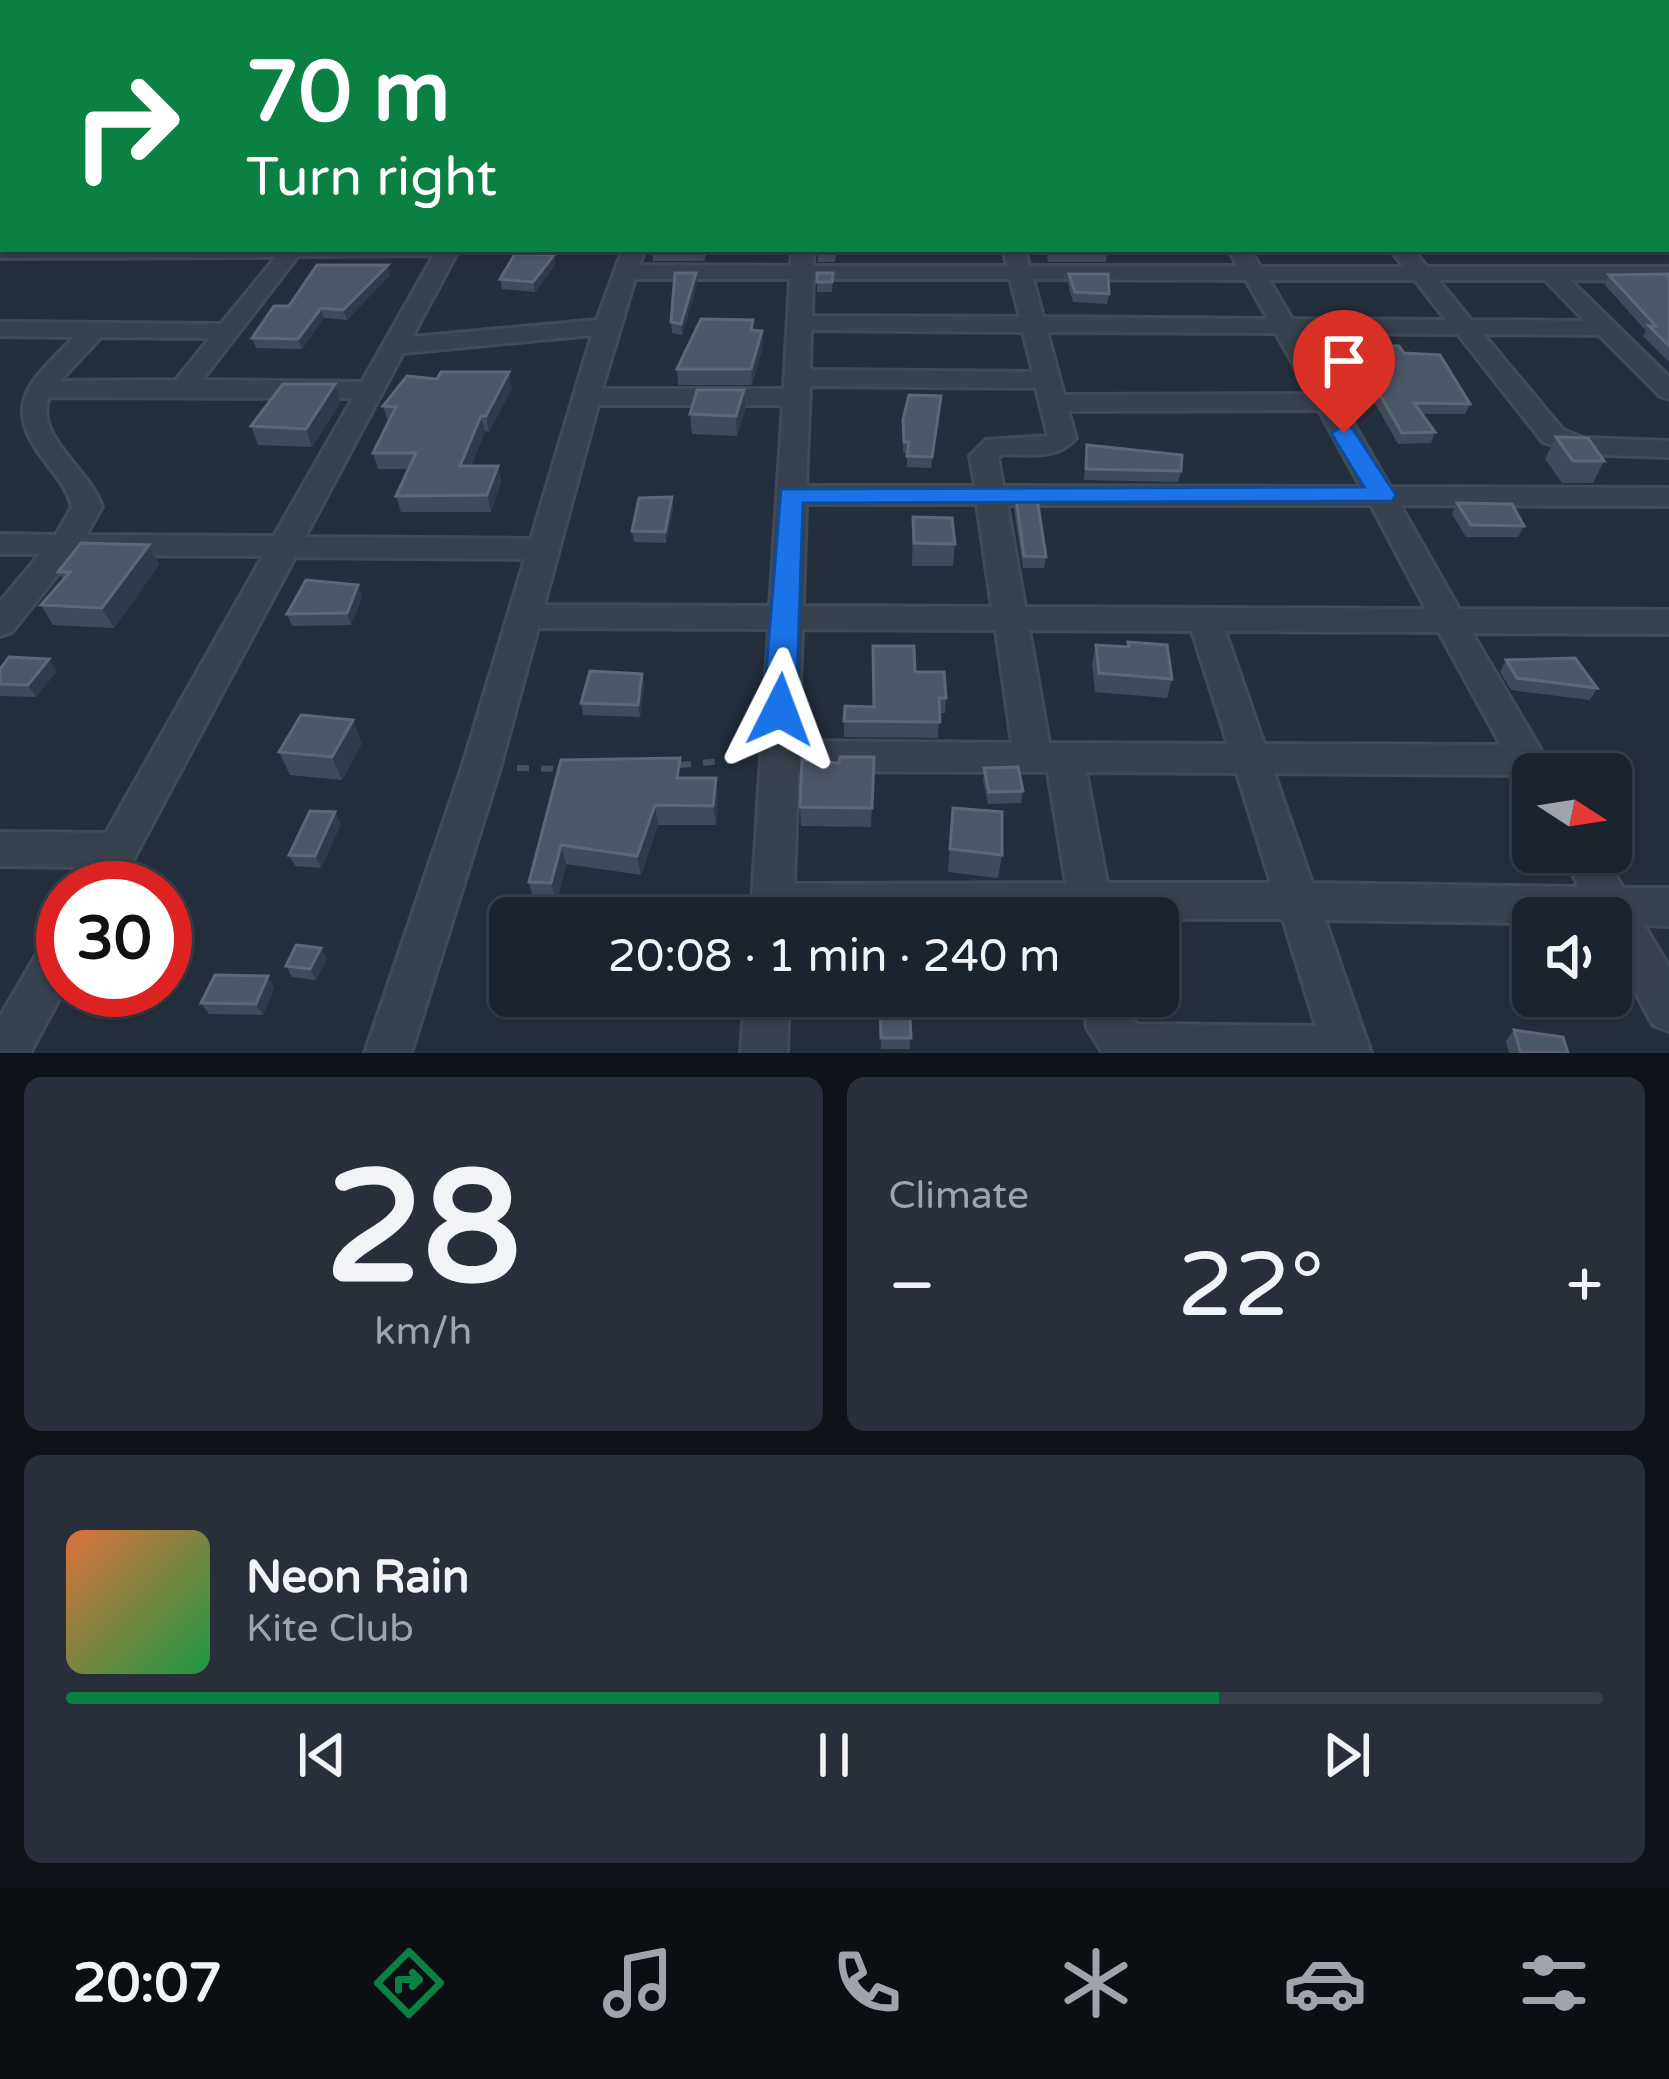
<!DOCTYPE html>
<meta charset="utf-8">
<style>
:root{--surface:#1b232e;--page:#282f3a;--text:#f1f3f6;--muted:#a0a4aa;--line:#39404a;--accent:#0b8043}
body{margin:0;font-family:"Varela Round",sans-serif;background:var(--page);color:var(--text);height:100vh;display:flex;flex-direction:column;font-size:45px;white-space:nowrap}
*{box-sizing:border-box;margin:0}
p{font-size:39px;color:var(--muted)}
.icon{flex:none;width:66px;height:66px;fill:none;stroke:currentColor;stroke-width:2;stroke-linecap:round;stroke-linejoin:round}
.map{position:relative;height:1053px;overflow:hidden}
.sheet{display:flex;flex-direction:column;gap:24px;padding:24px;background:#0f1319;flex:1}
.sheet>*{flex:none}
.banner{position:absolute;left:0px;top:0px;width:1671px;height:252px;box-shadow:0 3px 9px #0004,0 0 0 3px var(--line);background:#0b8043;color:#fff;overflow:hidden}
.needle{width:78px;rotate:102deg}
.buttons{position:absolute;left:1512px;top:753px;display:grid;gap:24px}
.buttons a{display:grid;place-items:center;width:120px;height:120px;border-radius:18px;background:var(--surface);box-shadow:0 3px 9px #0004,0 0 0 3px var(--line);font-size:60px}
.speed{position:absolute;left:36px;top:861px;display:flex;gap:24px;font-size:60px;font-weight:700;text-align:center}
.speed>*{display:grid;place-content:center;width:156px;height:156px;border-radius:50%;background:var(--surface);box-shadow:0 3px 9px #0004,0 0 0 3px var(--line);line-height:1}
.speed .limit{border:18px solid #d22;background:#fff;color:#111}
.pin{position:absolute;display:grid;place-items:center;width:102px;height:102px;color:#fff;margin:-123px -51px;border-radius:50% 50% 50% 0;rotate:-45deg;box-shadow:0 0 12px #0007}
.pin .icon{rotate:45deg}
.me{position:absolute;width:132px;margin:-66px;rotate:3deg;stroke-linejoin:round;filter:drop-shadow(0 0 9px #0008)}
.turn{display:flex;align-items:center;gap:42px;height:252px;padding:0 48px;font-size:54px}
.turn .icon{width:156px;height:156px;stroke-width:2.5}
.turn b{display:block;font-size:84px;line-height:102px}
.big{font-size:90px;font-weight:600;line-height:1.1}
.sheet .card{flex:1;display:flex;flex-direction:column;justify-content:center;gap:18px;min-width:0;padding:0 42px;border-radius:18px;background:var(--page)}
.sheet .dial{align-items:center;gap:0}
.dial b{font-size:156px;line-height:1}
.song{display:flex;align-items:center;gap:36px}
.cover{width:144px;height:144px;border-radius:18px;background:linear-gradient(135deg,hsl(20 70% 55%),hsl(140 70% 35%))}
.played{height:12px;border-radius:6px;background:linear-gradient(90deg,var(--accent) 75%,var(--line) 75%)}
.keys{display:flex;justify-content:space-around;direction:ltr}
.heat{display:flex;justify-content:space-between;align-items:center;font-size:66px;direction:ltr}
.sheet .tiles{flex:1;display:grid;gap:24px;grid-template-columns:1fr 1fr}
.card:last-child{grid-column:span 2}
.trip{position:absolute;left:489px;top:897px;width:690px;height:120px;border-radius:18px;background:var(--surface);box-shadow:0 3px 9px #0004,0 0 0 3px var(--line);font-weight:600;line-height:120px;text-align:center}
.menu{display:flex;height:192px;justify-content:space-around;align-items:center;background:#0b0e12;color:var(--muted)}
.menu .icon{width:84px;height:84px}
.menu .current{color:var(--accent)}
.menu b{font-size:54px;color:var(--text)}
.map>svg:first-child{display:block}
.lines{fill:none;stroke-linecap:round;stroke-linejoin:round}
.minor-casing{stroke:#414a57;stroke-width:6}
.tertiary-casing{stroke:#414a57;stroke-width:6}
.path{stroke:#3f5557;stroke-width:6;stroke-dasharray:12 12;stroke-linecap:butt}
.minor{fill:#38414e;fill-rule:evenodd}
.tertiary{fill:#38414e;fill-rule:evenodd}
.wall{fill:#3f4b5c}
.shaded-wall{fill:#2f3b4b}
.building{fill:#4b5868;stroke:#5c6777;stroke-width:3}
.route{fill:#1a73e8;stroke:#114b97;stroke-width:3}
</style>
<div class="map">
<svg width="1669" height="1053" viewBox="0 0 1669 1053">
<rect width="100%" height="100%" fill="#242f3e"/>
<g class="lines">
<g class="minor-casing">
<g id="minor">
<polygon points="415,0 415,3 192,1 193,0"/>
<polygon points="582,0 596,0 581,3"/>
<polygon points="699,0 713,0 698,3"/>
<rect x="810" y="0" width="14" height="3"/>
<polygon points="910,0 1135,0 1137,3 910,3"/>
<rect x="1280" y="0" width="14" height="3"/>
<polygon points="1499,0 1549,0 1551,3 1497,3"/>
<rect x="0" y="28" width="3" height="8"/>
<rect x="1668" y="31" width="1" height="10"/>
<rect x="0" y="99" width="3" height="10"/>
<rect x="1668" y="101" width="1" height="10"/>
<rect x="1668" y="130" width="1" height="10"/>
<rect x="0" y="183" width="3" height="12"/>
<rect x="1668" y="229" width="1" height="13"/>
<path d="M3 245 459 249 412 337 597 320 623 249H645L639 265 791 266 792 249H814L813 266H1007L1003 249H1025L1029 266H1238L1228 249H1250L1260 267H1404L1390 249H1412L1427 267H1669V281L1570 280 1669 377V399L1660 396 1599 335 1483 334 1563 430 1583 438 1669 441V457L1579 454 1543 442 1458 334 1301 333 1390 487 1669 488V506L1400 505 1459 609 1669 610V634L1472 633 1555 774H1533V788L1523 785 1517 775 1274 773 1312 883 1579 887 1561 852H1602L1623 888H1669V926L1644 925 1669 967V1031L1653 1025 1611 946V918H1533V923L1325 920 1371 1053H1103L1087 1028 1082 996H1126L1130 1017 1137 1024 1316 1026 1283 919 751 918 769 629 538 628 500 768 411 1053H365L462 768 525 559 295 557 118 888H76L87 867 0 866V832L106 833 263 556 73 555 12 632 0 636V602L40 554H0V534L56 535 72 507C67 487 56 476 44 460 0 402 32 381 74 337L0 336V322L221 324 276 257 0 258ZM434 255 362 382 202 380 298 256ZM635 279H790L784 389H602ZM813 279H1010L1020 317 812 316ZM1033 279 1246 280 1268 319 1043 317ZM1269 280H1415L1446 320 1292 319ZM1438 280H1545L1585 321 1471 320ZM811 330 1023 332 1033 372 810 370ZM1047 332 1276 333 1310 394 1064 395ZM592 335 531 539 305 537 403 353ZM101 337 210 338 176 380 60 381ZM810 386 1036 388 1048 436 986 440 970 456 975 486H806ZM49 397 353 398 274 536 86 535 102 507C91 470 33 437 49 397ZM598 405H783L770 606 544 605ZM1319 410 1361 487 1003 486 998 458 1003 454C1030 454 1057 460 1076 438L1068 411ZM806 504H977L992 607 803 606ZM1007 505H1371L1426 609 1025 607ZM802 629 996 630 1012 743 798 741ZM1029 630 1192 631 1228 744 1049 743ZM1225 631 1439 632 1501 745 1264 744ZM798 771 1048 772 1066 883 794 884ZM1086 772 1237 773 1271 883H1107Z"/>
<polygon points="63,929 64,990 30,1053 0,1053 0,1017 48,935"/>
<polygon points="745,996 789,996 787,1053 741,1053"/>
</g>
</g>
<g class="tertiary-casing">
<g id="tertiary">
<rect x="0" y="57" width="3" height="12"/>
<rect x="1668" y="60" width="1" height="12"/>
</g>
</g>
<g class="path">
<polyline points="679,765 745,759"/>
<polyline points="517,768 560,769"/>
</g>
<use href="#minor" class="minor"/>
<use href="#tertiary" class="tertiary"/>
</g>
<g class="wall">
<polygon points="842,0 881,0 880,3 842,3"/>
<polygon points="1590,0 1665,0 1669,2 1669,26 1668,3 1595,3"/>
<polygon points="652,249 708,249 704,261 653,261"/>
<polygon points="818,249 837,249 835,262 818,262"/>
<polygon points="1046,249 1114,249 1114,252 1107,252 1106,262 1048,262"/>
<polygon points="554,255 555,265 535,292 502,289 500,279"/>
<polygon points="817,273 833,273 832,292 817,292"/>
<polygon points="1069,274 1109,294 1107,304 1073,302 1068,284"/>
<polygon points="1669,274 1669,362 1643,336 1646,331 1605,285 1609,275"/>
<polygon points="390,275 347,320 324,318 302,349 256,348 252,338 289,306"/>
<polygon points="697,284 682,335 672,333 671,322"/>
<polygon points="754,330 762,331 763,346 752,385 678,385 677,369"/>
<polygon points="1351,345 1404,353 1470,404 1465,414 1422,414 1435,432 1431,443 1398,444 1348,356"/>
<polygon points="512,388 489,432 485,431 471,466 498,466 501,482 491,512 401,512 396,496 408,469 378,469 373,453 388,422 383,406"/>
<polygon points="744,390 745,410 737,436 692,434 690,414"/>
<polygon points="341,402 312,447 258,445 251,426"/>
<polygon points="940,407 931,468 907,467 907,453 903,453 903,420"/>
<polygon points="1556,437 1604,461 1593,483 1562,483 1545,459"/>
<polygon points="1087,445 1181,471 1178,482 1084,480"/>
<polygon points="672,497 673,509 666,543 634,542 632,531"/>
<polygon points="1016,498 1046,557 1044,568 1023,568 1014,509"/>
<polygon points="1457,503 1524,526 1518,537 1466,537 1452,514"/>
<polygon points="913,517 955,544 953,566 912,566"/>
<polygon points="149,545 159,565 114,628 53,625 41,605 63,580 58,572"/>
<polygon points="362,597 351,625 292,626 287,614"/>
<polygon points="1128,642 1172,679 1167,698 1095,692 1092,664 1096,645 1127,647"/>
<polygon points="1506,660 1597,688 1590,700 1511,690 1500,672"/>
<polygon points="0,669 57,671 36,697 0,696"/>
<polygon points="915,672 946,698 945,713 939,713 938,738 844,737 844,721 873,707"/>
<polygon points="642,674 644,685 640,717 583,715 581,703"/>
<polygon points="362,743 342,780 290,775 279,752"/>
<polygon points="874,757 871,827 801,826 800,807 839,763"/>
<polygon points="561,760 682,778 716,778 718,798 716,825 658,825 641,875 566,864 557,902 534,901 529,882"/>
<polygon points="984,768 1023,791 1021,803 988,804 983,780"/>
<polygon points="953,808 1002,855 998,878 948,872"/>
<polygon points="341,824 321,868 295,866 289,855"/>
<polygon points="321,948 327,959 316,980 292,977 286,966"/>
<polygon points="274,988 263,1015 209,1014 201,1003"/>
<polygon points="792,996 909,996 910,1049 881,1049 880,1011 793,1007"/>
<polygon points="1514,1030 1568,1053 1509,1053 1506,1041"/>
</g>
<g class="shaded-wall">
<polygon points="554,255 555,265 535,292 533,282"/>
<polygon points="388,265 390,275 347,320 343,310"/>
<polygon points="696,273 697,284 682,335 681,324"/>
<polygon points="321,308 324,318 302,349 298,339"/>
<polygon points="762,331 763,346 752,385 751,369"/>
<polygon points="509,372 512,388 489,432 486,416"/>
<polygon points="335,384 341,402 312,447 306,429"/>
<polygon points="744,390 745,410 737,436 736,416"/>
<polygon points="481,416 485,431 464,482 460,466"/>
<polygon points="498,466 501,482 491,512 487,495"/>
<polygon points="672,497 673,509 666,543 665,532"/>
<polygon points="149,545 159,565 114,628 102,608"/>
<polygon points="358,585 362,597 351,625 347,613"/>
<polygon points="49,659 57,671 36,697 28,685"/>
<polygon points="642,674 644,685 640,717 638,705"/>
<polygon points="353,720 362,743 342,780 332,757"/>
<polygon points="716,778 718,798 716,825 713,806"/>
<polygon points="655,805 658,825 641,875 637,856"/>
<polygon points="335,812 341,824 321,868 315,856"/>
<polygon points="561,845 566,864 557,902 551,883"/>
<polygon points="321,948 327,959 316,980 310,969"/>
<polygon points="268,976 274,988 263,1015 256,1004"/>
</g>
<g class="building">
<polygon points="0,0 75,0 69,3 3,3 3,13 0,12"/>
<polygon points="490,0 562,0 560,3 487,3"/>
<polygon points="609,0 654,0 676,1 675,3 624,3"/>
<polygon points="711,0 786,0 784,3 709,3"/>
<polygon points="1002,0 1089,0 1091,3 1004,3"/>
<polygon points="1154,0 1224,0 1226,3 1156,3"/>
<polygon points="1385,0 1481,0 1486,3 1388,3"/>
<polygon points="1605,0 1665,0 1669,2 1669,18 1668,3 1610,3"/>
<polygon points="818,249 836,249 835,252 818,252"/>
<rect x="1049" y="249" width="58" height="3"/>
<polygon points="515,254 554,255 533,282 500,279"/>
<polygon points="317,265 388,265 343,310 321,308 298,339 252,338 274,306 289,306"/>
<polygon points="675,273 696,273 681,324 671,322"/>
<polygon points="817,273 833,273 832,282 817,282"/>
<polygon points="1069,274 1108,274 1109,294 1075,292"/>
<polygon points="1669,274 1669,346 1649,326 1656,326 1609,275"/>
<polygon points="701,319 753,320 751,330 762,331 751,369 677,369"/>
<polygon points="1351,345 1399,346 1404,353 1440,355 1470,404 1414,403 1435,432 1402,433"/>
<polygon points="441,372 509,372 486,416 481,416 460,466 498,466 487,495 396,496 416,453 373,453 396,407 383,406 407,376 437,379"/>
<polygon points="283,384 335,384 306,429 251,426"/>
<polygon points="697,390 744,390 736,416 690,414"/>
<polygon points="909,395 941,396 932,457 907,456 909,442 904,442 903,420"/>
<polygon points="1556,437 1588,438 1604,461 1573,461"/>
<polygon points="1087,445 1182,455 1181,471 1086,469"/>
<polygon points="672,497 665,532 632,531 639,498"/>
<polygon points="1016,498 1037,498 1046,557 1024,556"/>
<polygon points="1457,503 1512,504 1524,526 1471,525"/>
<polygon points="913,517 952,518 955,544 914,543"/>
<polygon points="81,543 149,545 102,608 41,605 70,572 58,572"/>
<polygon points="306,580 358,585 347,613 287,614"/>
<polygon points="1128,642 1167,645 1172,679 1099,673 1096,645 1129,647"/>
<polygon points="873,646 914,646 915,672 944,672 946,698 939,698 940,722 844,721 845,706 874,707"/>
<polygon points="9,657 49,659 28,685 0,684 0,669"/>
<polygon points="1575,658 1597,688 1517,678 1506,660"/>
<polygon points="590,671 642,674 638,705 581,703"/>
<polygon points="301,715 353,720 332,757 279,752"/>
<polygon points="840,757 874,757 872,808 800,807 802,760 839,763"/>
<polygon points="680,758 677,778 716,778 713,806 655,805 637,856 561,845 551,883 529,882 561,760"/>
<polygon points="1018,767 1023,791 989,792 984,768"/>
<polygon points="953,808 1002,812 1002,855 950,849"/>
<polygon points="310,811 335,812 315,856 289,855"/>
<polygon points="296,945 321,948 310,969 286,966"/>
<polygon points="215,975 268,976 256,1004 201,1003"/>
<polygon points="793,996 909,996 911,1038 881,1038 880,1000"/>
<polygon points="1514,1030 1563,1037 1568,1053 1521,1053"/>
</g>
<polygon class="route" points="1344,426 1352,428 1396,495 1392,501 803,503 796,710 791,719 780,722 768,719 763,710 781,489 1364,487 1331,433"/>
</svg>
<div class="buttons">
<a><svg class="needle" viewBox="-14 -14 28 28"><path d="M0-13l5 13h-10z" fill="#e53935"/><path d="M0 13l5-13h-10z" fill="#a0a4aa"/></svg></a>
<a><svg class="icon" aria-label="sound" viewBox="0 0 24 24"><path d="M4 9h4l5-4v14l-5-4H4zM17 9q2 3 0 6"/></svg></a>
</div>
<div class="speed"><div class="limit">30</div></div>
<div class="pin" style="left:1344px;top:433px;background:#d93025"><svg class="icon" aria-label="arrive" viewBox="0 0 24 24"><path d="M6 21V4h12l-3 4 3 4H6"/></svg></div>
<svg class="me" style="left:780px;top:710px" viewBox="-20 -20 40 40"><path d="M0-17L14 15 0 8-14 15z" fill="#1a73e8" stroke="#fff" stroke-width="4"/></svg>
<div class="trip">20:08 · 1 min · 240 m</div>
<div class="banner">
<div class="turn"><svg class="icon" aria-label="right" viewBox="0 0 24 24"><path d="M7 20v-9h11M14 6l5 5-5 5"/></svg><div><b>70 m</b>Turn right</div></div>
</div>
</div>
<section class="sheet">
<div class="tiles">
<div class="card dial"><b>28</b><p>km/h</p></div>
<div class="card"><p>Climate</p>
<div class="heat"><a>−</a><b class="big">22°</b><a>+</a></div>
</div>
<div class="card">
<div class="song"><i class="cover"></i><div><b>Neon Rain</b><p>Kite Club</p></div></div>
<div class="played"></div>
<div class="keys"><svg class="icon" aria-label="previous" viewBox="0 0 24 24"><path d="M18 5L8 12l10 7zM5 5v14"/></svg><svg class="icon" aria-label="pause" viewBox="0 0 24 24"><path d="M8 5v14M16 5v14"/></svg><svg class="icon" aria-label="next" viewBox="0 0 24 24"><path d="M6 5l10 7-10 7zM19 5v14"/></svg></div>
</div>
</div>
</section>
<nav class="menu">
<b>20:07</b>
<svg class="icon current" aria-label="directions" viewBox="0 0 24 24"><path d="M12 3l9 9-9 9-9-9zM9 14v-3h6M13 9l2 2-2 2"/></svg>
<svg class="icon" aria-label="music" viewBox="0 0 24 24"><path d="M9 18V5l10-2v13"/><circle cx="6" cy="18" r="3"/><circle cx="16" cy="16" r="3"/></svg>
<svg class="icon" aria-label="phone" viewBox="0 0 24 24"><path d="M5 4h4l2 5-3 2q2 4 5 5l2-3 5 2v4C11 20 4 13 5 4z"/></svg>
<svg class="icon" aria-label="climate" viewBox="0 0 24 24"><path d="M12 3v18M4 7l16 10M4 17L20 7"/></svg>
<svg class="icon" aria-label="car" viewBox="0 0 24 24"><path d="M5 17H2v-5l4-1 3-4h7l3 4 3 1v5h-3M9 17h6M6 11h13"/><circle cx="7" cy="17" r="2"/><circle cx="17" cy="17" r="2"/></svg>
<svg class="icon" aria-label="filters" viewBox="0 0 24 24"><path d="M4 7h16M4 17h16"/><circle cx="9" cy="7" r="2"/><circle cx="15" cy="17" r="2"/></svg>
</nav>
